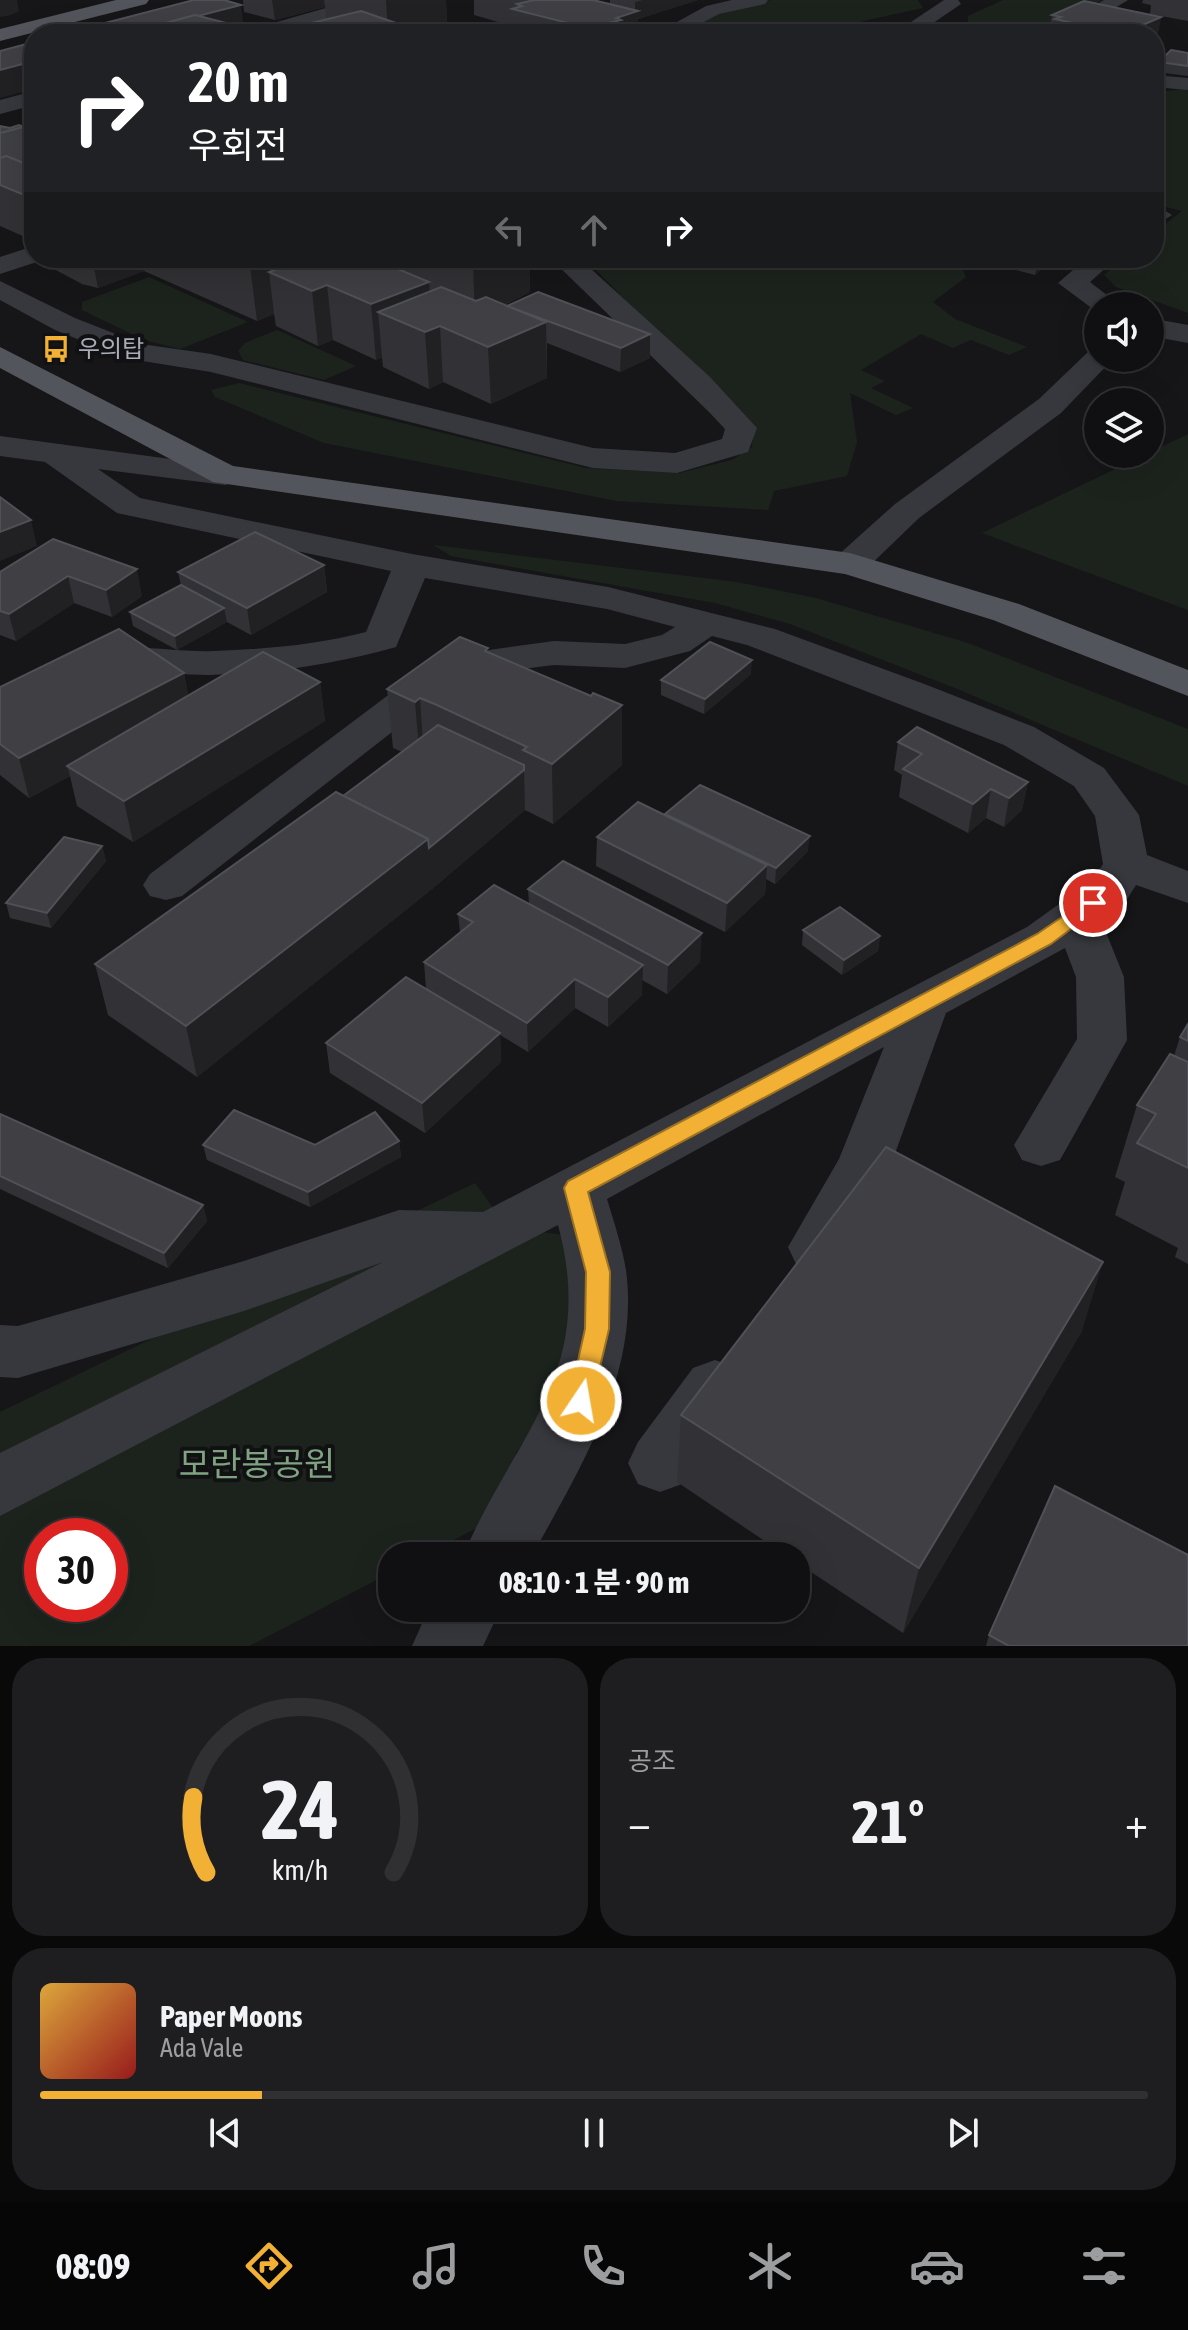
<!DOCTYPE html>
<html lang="ko">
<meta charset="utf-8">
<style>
:root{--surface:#101012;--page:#1e1e20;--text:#f1f3f6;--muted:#9c9d9f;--line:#303032;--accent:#f2b134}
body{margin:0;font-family:"Asap Condensed","Noto Sans KR",sans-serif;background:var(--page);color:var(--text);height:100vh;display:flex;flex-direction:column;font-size:30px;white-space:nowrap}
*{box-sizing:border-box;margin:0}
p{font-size:26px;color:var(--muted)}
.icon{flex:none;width:44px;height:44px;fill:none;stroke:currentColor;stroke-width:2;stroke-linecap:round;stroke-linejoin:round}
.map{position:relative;height:1646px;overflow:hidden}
.drawer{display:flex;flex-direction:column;gap:12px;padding:12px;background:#09090a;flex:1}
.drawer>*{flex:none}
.top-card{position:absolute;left:24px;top:24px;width:1140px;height:244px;border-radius:32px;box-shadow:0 8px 32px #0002,0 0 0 2px var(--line);background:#202124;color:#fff;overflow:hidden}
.controls{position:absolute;left:1084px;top:292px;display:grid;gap:16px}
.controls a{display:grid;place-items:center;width:80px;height:80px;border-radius:50%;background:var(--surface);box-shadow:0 8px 32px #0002,0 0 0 2px var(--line);font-size:40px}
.speed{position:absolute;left:24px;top:1518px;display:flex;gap:16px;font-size:40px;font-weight:700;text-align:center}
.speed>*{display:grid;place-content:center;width:104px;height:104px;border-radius:50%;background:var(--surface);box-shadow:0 8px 32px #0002,0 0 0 2px var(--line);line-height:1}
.speed .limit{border:12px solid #d22;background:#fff;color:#111}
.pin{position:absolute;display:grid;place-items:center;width:68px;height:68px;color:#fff;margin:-34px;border:4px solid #fff;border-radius:50%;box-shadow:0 2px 8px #0007}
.me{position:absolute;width:88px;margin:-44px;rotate:12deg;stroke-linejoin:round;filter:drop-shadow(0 0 6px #0008)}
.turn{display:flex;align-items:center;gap:28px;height:168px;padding:0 32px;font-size:36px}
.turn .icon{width:104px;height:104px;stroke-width:2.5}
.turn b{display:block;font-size:56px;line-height:68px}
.lanes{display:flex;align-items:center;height:76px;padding:0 32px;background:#0003;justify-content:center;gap:40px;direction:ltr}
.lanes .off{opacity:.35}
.big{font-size:60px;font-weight:700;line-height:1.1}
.drawer .card{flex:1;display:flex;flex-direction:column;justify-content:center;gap:12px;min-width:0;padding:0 28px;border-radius:32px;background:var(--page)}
.drawer .dial{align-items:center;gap:0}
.dial svg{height:208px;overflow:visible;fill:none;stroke:var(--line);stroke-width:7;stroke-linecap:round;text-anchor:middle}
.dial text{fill:var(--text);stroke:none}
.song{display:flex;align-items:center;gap:24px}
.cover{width:96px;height:96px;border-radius:12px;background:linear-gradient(135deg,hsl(40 70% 55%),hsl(0 70% 35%))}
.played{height:8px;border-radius:4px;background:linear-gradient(90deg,var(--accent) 20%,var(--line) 20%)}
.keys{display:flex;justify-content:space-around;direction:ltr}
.heat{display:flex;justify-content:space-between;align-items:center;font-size:44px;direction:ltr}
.drawer .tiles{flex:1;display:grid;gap:12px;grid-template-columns:1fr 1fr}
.card:last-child{grid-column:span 2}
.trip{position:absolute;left:378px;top:1542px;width:432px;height:80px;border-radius:32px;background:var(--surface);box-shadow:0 8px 32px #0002,0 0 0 2px var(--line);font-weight:700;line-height:80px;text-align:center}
.tab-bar{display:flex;height:128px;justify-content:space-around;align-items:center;background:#060607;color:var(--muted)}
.tab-bar .icon{width:56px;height:56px}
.tab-bar .current{color:var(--accent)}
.tab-bar b{font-size:36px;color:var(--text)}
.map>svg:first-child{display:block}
.green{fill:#1c231d;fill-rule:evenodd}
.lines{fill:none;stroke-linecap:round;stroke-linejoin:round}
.minor{fill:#37383d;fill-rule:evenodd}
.major{fill:#53555c;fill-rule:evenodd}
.wall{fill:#323236}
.shaded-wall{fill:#212124}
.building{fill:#3f3f44;stroke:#4f5156;stroke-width:2}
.route{fill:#f2b134;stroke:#9d7322;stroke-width:2}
.labels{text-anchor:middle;stroke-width:8;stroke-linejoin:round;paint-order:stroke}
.far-poi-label{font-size:24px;fill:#a8adb8;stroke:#111113;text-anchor:start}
.near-park-label{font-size:34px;fill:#7fa381;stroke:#111113}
</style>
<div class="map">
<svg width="1188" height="1646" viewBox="0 0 1188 1646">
<rect width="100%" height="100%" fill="#161618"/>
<g class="green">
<polygon points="771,0 918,0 923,8 863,21 853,27 865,33 894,23 911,22 894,34 674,34 718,12"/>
<polygon points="1003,0 1102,0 1040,34 913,34 933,24 968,22 968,16"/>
<polygon points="1188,88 1188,313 1116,287 1104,275 1124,258 1154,258 1154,233 1182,211 1154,204 1154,93"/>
<polygon points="584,258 962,258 959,261 966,277 933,302 955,319 1027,347 1009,355 971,340 953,348 921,334 861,370 885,381 871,388 913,408 896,415 850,393 857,442 847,476 774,491 768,510 617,501 324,443 215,397 211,390 239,383 586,468 679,473 732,460 752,447 753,429"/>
<polygon points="149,277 248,322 180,349 144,340 82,310 82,302"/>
<polygon points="277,330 356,366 324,380 243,360 238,351 245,343"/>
<polygon points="1188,434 1188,610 982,533"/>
<polygon points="433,545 737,582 816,598 968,643 1188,729 1188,786 955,688 790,624 715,603 451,556"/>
<path d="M475 1183 518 1242 541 1232 564 1235 585 1292 539 1420 516 1453 498 1517 423 1556H392V1572L249 1646H0V1412ZM42 1536H110V1604H42Z"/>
</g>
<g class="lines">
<g class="minor">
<polygon points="354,0 385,0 382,4 278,34 246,34 249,30"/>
<polygon points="732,0 768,0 765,4 719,14 681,34 655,34 706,6"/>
<polygon points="944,0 958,0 961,4 917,34 893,34"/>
<polygon points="1104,0 1128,0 1073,34 1049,34"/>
<polygon points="1154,75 1188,78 1188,90 1154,87"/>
<polygon points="34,91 34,105 0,114 0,100"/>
<polygon points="1159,207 1172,215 1154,226 1154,209"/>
<polygon points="34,246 34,258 43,260 0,274 0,257"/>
<polygon points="550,258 579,258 710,377 757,428 748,452 677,473 593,468 211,372 124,358 55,330 0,300 0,281 75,318 141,344 211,354 593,448 675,453 722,439 725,429 709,412"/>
<polygon points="1087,258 1117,258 1090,282 1121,306 1098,306 1097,312 1058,283"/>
<polygon points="1150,318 1188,325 1188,343 1150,336"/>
<polygon points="1098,349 1098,358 1114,358 1061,413 919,518 863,572 850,575 837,572 832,564 837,556 895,504 1039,399 1088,352"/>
<path d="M0 436 237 468 242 475 237 482 225 485 98 469 140 498 412 554 608 587 775 629 927 685 1034 727 1104 768 1139 815 1147 855 1188 871V903L1136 885 1126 901 1101 920 1124 977 1127 1040 1060 1160 1041 1166 1022 1160 1014 1145 1077 1039 1076 977 1065 948 946 1013 893 1159 836 1264 816 1271 796 1264 788 1247 839 1159 884 1047 607 1199C614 1222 622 1246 626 1270 640 1374 580 1468 532 1556H463C515 1433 598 1374 558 1225L0 1516V1453L383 1262 244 1311 18 1378 0 1377V1325L18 1326 244 1261 399 1210 483 1212 1027 927 1094 879 1103 864 1095 816 1074 786 1004 745 747 645 712 636 690 651 625 668 554 665 498 672 419 711 182 896 166 900 150 896 143 885 150 874 391 693 489 650 554 641 625 644 662 635 675 627 607 609 425 578 396 647C335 664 272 674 209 675 172 675 136 669 99 675 62 681 35 710 0 719V689C44 662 94 647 146 648 169 649 191 652 214 651 264 649 317 645 366 632L391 571 117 513 45 462 0 456Z"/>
<polygon points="715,1360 737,1368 746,1387 737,1406 682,1484 660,1492 638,1484 628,1463 638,1442 693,1368"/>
<polygon points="429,1608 501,1608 483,1646 412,1646"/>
</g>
<g class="major">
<polygon points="116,0 149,0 146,4 0,41 0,29"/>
<polygon points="0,347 233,466 850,553 1019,604 1188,670 1188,696 993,620 845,574 213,482 0,368"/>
</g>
</g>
<g class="wall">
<polygon points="243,0 446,0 447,26 425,33 428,34 304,34 303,25 326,19 325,7 275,20 244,12"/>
<polygon points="474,0 593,0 610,4 610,0 698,0 638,19 588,28 588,34 513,34 512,26 474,15"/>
<polygon points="1143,0 1188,0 1188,21 1150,14 1151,5 1142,3"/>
<polygon points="1052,15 1161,17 1154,52 1154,34 1049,34"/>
<polygon points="93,26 244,27 253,30 254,33 257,34 95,34"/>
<polygon points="1188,53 1188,76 1157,72 1159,62"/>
<polygon points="0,126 33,199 34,205 34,241 0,226"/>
<polygon points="38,258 529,258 530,292 504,305 650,334 650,358 620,372 547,343 547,378 491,404 443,382 429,389 383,367 382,357 376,360 333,340 318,346 276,326 274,314 257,321 144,271 98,288 82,284 39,261"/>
<polygon points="994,258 1071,258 1056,270 1044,267 1035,275 993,264"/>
<polygon points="53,539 142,596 112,617 74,603 16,641 0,635 0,572"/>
<polygon points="324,565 327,592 251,635 227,622 177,650 133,626 130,612 181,585 178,572"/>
<polygon points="488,652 622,765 553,824 525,810 432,889 197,1077 108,1015 95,964 343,796 402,752 393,748 387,689"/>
<polygon points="184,673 188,695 320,682 325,721 133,842 77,806 70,776 29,798 0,775 0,687"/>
<polygon points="751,674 704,714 661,695 661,680"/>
<polygon points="898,742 1028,782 1022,810 1004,827 986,818 968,833 899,797 902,775 894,770"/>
<polygon points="665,815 808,851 775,884 766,879 765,894 725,932 596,866 597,837"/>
<polygon points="102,846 106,861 51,928 10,918 6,903"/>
<polygon points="528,889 700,962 667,994 642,980 642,995 608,1027 575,1008 528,1052 500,1035 501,1062 425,1133 330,1073 326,1043 426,989 424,962 460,932 458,914 529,903"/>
<polygon points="803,930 880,936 878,951 842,975 802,945"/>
<polygon points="1188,1024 1188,1264 1175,1257 1178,1248 1115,1215 1125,1182 1115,1177 1137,1105 1174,1056 1180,1037"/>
<polygon points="0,1114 203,1205 207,1221 168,1268 0,1189"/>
<polygon points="399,1141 401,1157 310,1207 207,1160 203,1145 315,1145"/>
<polygon points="1082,1331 903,1633 796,1562 796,1556 787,1556 677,1482 681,1415"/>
<polygon points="989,1635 1188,1646 986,1646"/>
</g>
<g class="shaded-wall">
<polygon points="0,0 17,0 19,11 11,15 0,17"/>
<polygon points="272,0 324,0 325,7 275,20"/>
<polygon points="386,0 446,0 447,26 421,34 388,34"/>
<polygon points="643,0 698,0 638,19 638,34 588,34 588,28 635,12 635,2"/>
<polygon points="241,5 244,30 131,34"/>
<polygon points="1161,17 1154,52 1154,34 1113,34 1114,32"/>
<polygon points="34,61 34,89 0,98 0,70"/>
<polygon points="92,258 142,258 144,271 98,288"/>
<polygon points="271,258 313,258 327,285 333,340 318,346 312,291 269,272 274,314 257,321 250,266"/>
<polygon points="375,258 395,258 396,271 377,279"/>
<polygon points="487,258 529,258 530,292 475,318 473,264"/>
<polygon points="1038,258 1046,258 1044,267 1035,275"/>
<polygon points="1058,258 1071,258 1056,270"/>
<polygon points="429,282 432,329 440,326 443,382 429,389 425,332 378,312 382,357 376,360 371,304"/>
<polygon points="527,313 528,330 546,322 547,378 491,404 488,347"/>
<polygon points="650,334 650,358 620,372 621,348"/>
<polygon points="31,520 37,546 0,561 0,532"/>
<polygon points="324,565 327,592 251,635 247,608"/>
<polygon points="137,569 142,596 112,617 106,590"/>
<polygon points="68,576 74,603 16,641 9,614"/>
<polygon points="224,608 227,622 177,650 175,636"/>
<polygon points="752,660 751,674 704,714 705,699"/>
<polygon points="184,673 192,712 67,766 70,776 29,798 19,758"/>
<polygon points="320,682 325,721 133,842 124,801"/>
<polygon points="420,698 424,758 420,761 415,702"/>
<polygon points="622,705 622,765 553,824 552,764"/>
<polygon points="524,770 525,810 432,889 197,1077 186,1026 428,839"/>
<polygon points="1028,782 1022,810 1004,827 1009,798"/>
<polygon points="991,789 986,818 968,833 973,804"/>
<polygon points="810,836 808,851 775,884 776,868"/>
<polygon points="102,846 106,861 51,928 47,913"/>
<polygon points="767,865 765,894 725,932 727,903"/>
<polygon points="702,933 700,962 667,994 668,965"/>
<polygon points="880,936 878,951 842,975 844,960"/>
<polygon points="643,965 642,995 608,1027 608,997"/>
<polygon points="575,979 575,1008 528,1052 527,1023"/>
<polygon points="500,1033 501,1062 425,1133 422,1103"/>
<polygon points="399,1141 401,1157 310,1207 308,1192"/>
<polygon points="203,1205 207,1221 168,1268 164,1253"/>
<polygon points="1103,1262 1082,1331 903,1633 919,1568"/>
</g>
<g class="building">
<polygon points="194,0 224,0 241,5 198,16 195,15 126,34 118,34 93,26"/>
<polygon points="534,0 593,0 638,11 616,18 621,20 588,28 512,9 522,6 517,4"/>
<polygon points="1084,1 1161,17 1129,31 1114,32 1055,19 1061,17 1052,15"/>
<polygon points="361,11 428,34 316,34 304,30 311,28 303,25"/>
<polygon points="195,15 253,30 248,31 257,34 126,34"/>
<polygon points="34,42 34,61 0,70 0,51"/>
<polygon points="1171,50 1188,53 1188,66 1159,62"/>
<polygon points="34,124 34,163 28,165 6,156 0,158 0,133"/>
<polygon points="19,125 23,127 0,133 0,126 10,128"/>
<polygon points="6,156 34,167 34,199 0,185 0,158"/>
<polygon points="231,258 271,258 250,266"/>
<polygon points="308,258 353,258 364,263 374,259 429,282 371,304 327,285 312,291 269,272"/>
<polygon points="454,258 487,258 473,264"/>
<polygon points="441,287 476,301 486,297 546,322 488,347 440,326 425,332 378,312"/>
<polygon points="538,292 650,334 621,348 507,306"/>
<polygon points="0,497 31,520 0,532"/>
<polygon points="255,532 324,565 247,608 178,572"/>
<polygon points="53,539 137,569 106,590 68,576 9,614 0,611 0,572"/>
<polygon points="181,585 224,608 175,636 130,612"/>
<polygon points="119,629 184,673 19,758 0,744 0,687"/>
<polygon points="460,637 488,648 485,651 591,696 593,693 622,705 552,764 523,750 527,747 437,705 420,698 415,702 387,689"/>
<polygon points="710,642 752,660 705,699 661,680"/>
<polygon points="263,652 320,682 124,801 67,766"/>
<polygon points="438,725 524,765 524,770 429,848 428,839 343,796"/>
<polygon points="917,727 1028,782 1009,798 991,789 973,804 903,769 922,754 898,742"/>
<polygon points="700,785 810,836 776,868 665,814"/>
<polygon points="336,792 428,839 186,1026 95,964"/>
<polygon points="638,802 767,865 727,903 597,837"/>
<polygon points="64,837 102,846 47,913 6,903"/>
<polygon points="563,861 702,933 668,965 528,889"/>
<polygon points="494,885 643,965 608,997 575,979 527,1023 424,962 473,922 458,914"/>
<polygon points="840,907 880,936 844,960 803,930"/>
<polygon points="406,977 500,1033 422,1103 326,1043"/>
<polygon points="1188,1024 1188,1041 1180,1037"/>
<polygon points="1170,1054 1188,1062 1188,1168 1137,1143 1156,1114 1137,1105"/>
<polygon points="234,1110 315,1145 375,1112 399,1141 308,1192 203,1145"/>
<polygon points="0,1114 203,1205 164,1253 0,1176"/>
<polygon points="886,1147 1103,1262 919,1568 681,1415"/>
<polygon points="1055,1486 1188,1555 1188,1646 1009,1646 989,1635"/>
</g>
<polygon class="route" points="1093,896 1100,898 1103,903 1100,907 1051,944 588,1192 610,1272 609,1329 590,1409 581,1412 572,1409 569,1401 585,1329 586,1272 564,1188 568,1181 1037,934"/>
<defs>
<g id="bus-bare" transform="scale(2.16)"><path d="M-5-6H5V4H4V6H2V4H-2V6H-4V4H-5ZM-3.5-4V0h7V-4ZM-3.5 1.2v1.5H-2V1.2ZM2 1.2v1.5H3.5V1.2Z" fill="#f2b134" stroke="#111113" stroke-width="2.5" paint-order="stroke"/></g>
</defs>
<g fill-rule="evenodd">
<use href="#bus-bare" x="56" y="349"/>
</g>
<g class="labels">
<g class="far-poi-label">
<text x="78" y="357">우의탑</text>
</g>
<g class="near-park-label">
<text x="257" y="1476">모란봉공원</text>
</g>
</g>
</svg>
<div class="controls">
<a><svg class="icon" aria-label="sound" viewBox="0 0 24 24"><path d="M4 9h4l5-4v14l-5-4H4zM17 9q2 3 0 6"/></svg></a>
<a><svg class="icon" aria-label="layers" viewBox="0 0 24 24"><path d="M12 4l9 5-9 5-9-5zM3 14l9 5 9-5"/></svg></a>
</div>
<div class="speed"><div class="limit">30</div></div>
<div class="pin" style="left:1093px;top:903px;background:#d93025"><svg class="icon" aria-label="arrive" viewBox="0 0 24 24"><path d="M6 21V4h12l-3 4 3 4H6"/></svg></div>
<svg class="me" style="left:581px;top:1401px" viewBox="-20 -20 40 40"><circle r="17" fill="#f2b134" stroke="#fff" stroke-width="3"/><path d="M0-11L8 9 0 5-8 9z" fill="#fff"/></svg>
<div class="trip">08:10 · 1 분 · 90 m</div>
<div class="top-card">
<div class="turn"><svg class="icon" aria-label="right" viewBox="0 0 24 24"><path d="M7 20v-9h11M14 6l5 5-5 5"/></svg><div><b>20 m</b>우회전</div></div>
<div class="lanes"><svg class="icon off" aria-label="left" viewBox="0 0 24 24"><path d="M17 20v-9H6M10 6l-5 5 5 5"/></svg><svg class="icon off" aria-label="ahead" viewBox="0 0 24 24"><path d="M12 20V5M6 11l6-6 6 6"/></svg><svg class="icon" aria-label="right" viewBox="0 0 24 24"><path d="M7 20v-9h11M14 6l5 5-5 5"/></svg></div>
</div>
</div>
<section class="drawer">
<div class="tiles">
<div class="card dial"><svg viewBox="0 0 100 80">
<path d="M14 69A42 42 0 1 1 86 69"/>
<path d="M14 69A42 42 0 0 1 9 40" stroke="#f2b134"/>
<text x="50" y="56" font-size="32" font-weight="700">24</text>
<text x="50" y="72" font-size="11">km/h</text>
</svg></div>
<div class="card"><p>공조</p>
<div class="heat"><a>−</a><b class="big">21°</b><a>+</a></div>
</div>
<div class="card">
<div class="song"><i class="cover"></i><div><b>Paper Moons</b><p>Ada Vale</p></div></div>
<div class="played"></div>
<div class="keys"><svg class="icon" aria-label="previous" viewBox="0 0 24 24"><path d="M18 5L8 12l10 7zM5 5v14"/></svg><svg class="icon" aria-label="pause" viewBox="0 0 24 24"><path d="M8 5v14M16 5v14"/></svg><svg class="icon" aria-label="next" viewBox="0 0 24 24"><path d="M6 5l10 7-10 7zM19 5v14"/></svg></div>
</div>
</div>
</section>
<nav class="tab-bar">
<b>08:09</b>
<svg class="icon current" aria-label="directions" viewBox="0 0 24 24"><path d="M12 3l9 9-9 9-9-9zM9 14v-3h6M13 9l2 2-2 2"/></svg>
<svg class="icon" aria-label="music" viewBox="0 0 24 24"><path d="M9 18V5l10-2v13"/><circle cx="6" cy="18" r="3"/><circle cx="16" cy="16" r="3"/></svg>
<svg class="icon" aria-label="phone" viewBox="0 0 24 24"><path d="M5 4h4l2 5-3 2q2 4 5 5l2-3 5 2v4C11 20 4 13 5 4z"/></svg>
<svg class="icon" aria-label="climate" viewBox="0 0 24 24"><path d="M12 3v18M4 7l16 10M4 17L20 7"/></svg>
<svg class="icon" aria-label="car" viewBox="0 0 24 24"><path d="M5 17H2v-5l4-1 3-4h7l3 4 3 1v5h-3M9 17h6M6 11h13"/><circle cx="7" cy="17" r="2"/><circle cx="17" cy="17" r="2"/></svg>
<svg class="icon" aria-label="filters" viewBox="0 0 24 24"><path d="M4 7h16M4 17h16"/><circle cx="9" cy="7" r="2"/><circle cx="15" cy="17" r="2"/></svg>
</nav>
